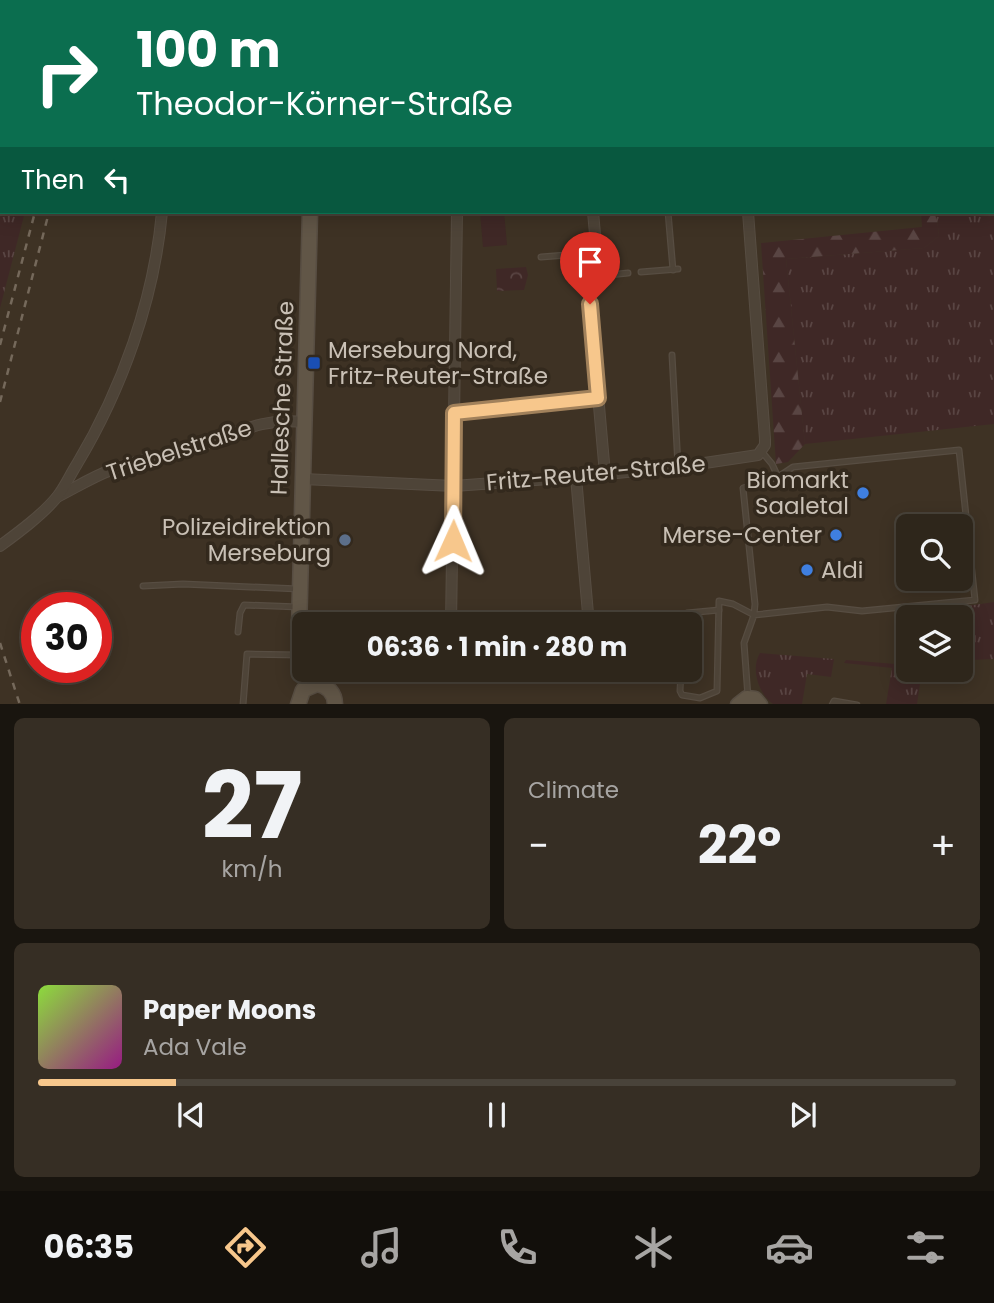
<!DOCTYPE html>
<meta charset="utf-8">
<style>
:root{--surface:#2e261b;--page:#362e24;--text:#f1f3f6;--muted:#a7a5a3;--line:#49433a;--accent:#f7c78c}
body{margin:0;font-family:Poppins,sans-serif;background:var(--page);color:var(--text);height:100vh;display:flex;flex-direction:column;font-size:26px;white-space:nowrap}
*{box-sizing:border-box;margin:0}
p{font-size:23px;color:var(--muted)}
.icon{flex:none;width:38px;height:38px;fill:none;stroke:currentColor;stroke-width:2;stroke-linecap:round;stroke-linejoin:round}
.map{position:relative;height:704px;overflow:hidden}
.panel{display:flex;flex-direction:column;gap:14px;padding:14px;background:#19150f;flex:1}
.panel>*{flex:none}
.top-card{position:absolute;left:0px;top:0px;width:994px;height:214px;box-shadow:0 4px 18px #0003,0 0 0 2px var(--line);background:#0b6e4f;color:#fff;overflow:hidden}
.buttons{position:absolute;left:896px;top:514px;display:grid;gap:14px}
.buttons a{display:grid;place-items:center;width:77px;height:77px;border-radius:10px;background:var(--surface);box-shadow:0 4px 18px #0003,0 0 0 2px var(--line);font-size:35px}
.speed{position:absolute;left:21px;top:592px;display:flex;gap:14px;font-size:35px;font-weight:700;text-align:center}
.speed>*{display:grid;place-content:center;width:91px;height:91px;border-radius:50%;background:var(--surface);box-shadow:0 4px 18px #0003,0 0 0 2px var(--line);line-height:1}
.speed .limit{border:10px solid #d22;background:#fff;color:#111}
.pin{position:absolute;display:grid;place-items:center;width:60px;height:60px;color:#fff;margin:-72px -30px;border-radius:50% 50% 50% 0;rotate:-45deg;box-shadow:0 0 7px #0007}
.pin .icon{rotate:45deg}
.me{position:absolute;width:77px;margin:-38px;rotate:1deg;stroke-linejoin:round;filter:drop-shadow(0 0 5px #0008)}
.turn{display:flex;align-items:center;gap:24px;height:147px;padding:0 21px;font-size:32px}
.turn .icon{width:91px;height:91px;stroke-width:2.5}
.turn b{display:block;font-size:49px;line-height:60px}
.then{display:flex;align-items:center;height:66px;padding:0 21px;background:#0003;gap:14px;font-size:26px}
.big{font-size:52px;font-weight:700;line-height:1.1}
.panel .tile{flex:1;display:flex;flex-direction:column;justify-content:center;gap:10px;min-width:0;padding:0 24px;border-radius:10px;background:var(--page)}
.panel .dial{align-items:center;gap:0}
.dial b{font-size:91px;line-height:1}
.song{display:flex;align-items:center;gap:21px}
.cover{width:84px;height:84px;border-radius:10px;background:linear-gradient(135deg,hsl(90 70% 55%),hsl(310 70% 35%))}
.played{height:7px;border-radius:4px;background:linear-gradient(90deg,var(--accent) 15%,var(--line) 15%)}
.keys{display:flex;justify-content:space-around;direction:ltr}
.heat{display:flex;justify-content:space-between;align-items:center;font-size:38px;direction:ltr}
.panel .tiles{flex:1;display:grid;gap:14px;grid-template-columns:1fr 1fr}
.tile:last-child{grid-column:span 2}
.trip{position:absolute;left:292px;top:612px;width:410px;height:70px;border-radius:10px;background:var(--surface);box-shadow:0 4px 18px #0003,0 0 0 2px var(--line);font-weight:700;line-height:70px;text-align:center}
.tabs{display:flex;height:112px;justify-content:space-around;align-items:center;background:#120f0b;color:var(--muted)}
.tabs .icon{width:49px;height:49px}
.tabs .on{color:var(--accent)}
.tabs b{font-size:32px;color:var(--text)}
.map>svg:first-child{display:block}
.grass{fill:url(#grass-tufts)}
.forest{fill:url(#forest-firs)}
.park{fill:url(#park-crowns)}
.garden{fill:#3f2826}
.lines{fill:none;stroke-linecap:round;stroke-linejoin:round}
.lane-casing{stroke:#574d42;stroke-width:7}
.street-casing{stroke:#574d42;stroke-width:12}
.secondary-casing{stroke:#574d42;stroke-width:17}
.lane{stroke:#4e4438;stroke-width:4.5}
.street{stroke:#4e4438;stroke-width:10}
.secondary{stroke:#615647;stroke-width:14}
.rail{stroke:#75695b;stroke-width:2.5;stroke-dasharray:7 7;stroke-linecap:butt}
.route-casing{stroke:#a1815b;stroke-width:18}
.route{stroke:#f7c78c;stroke-width:12}
.transit-dot{fill:#1a4fb4;stroke:#33291d;stroke-width:2.5}
.shop-dot{fill:#3f7fe0;stroke:#33291d;stroke-width:2.5}
.service-dot{fill:#5c6f8a;stroke:#33291d;stroke-width:2.5}
.labels{text-anchor:middle;stroke-width:7;stroke-linejoin:round;paint-order:stroke}
.poi-label{font-size:23px;fill:#c9c0b5;stroke:#33291d;text-anchor:end}
.street-label{font-size:23px;fill:#c9c0b5;stroke:#33291d}
</style>
<div class="map">
<svg width="994" height="705" viewBox="0 0 994 705">
<defs>
<pattern id="grass-tufts" width="24" height="20" patternUnits="userSpaceOnUse" patternTransform="scale(1.75)"><rect width="24" height="20" fill="#3f2826"/><path d="M3 7l-1-3M5 7V3M7 7l1-3M15 17l-1-3M17 17v-4M19 17l1-3" fill="none" stroke="#594543"/></pattern>
<pattern id="forest-firs" width="22" height="20" patternUnits="userSpaceOnUse" patternTransform="scale(1.75)"><rect width="22" height="20" fill="#3f2826"/><path d="M5 1l3.5 6h-7zM16 11l3.5 6h-7z" fill="#594543"/></pattern>
<pattern id="park-crowns" width="20" height="18" patternUnits="userSpaceOnUse" patternTransform="scale(1.75)"><rect width="20" height="18" fill="#3f2826"/><path d="M2 6a3 3 0 1 1 6 0M12 15a3 3 0 1 1 6 0" fill="none" stroke="#594543"/></pattern>
</defs>
<rect width="100%" height="100%" fill="#3e3224"/>
<g class="grass">
<polygon points="952,0 994,0 994,424 805,444 786,259 924,248 939,236 936,212 992,212 992,2"/>
<polygon points="2,212 25,212 0,308 0,217"/>
<polygon points="994,602 994,659 972,660 967,606"/>
<path d="M760 653 834 659 831 677 807 674 802 704H773C759 694 750 669 760 653Z"/>
<polygon points="846,660 908,665 908,670 922,670 917,704 886,704 892,668 844,663"/>
</g>
<polygon class="forest" points="921,212 936,212 939,236 924,248 786,259 805,444 788,462 776,464 761,243 922,227"/>
<polygon class="park" points="526,267 528,275 524,290 497,291 496,269"/>
<polygon class="garden" points="480,212 504,212 507,245 483,247"/>
<g class="lines">
<g class="lane-casing">
<g id="lane">
<polyline points="668,212 673,270"/>
<polyline points="541,257 592,253"/>
<polyline points="641,272 678,269"/>
<polyline points="590,277 628,273"/>
<polyline points="672,355 678,466"/>
<polyline points="762,452 772,464 778,477"/>
<polyline points="143,586 183,584 299,589"/>
<polyline points="682,625 683,616 687,613 719,610"/>
<polyline points="238,632 240,613 244,605 299,607"/>
<polyline points="681,670 680,691 682,695 700,698 717,691 719,601 733,604 754,615 827,607 862,611 975,600 959,450 793,467 778,477 743,488 755,604 754,615 744,643 748,697"/>
<polyline points="243,705 247,654 300,655"/>
<polyline points="832,705 834,701 857,705"/>
</g>
</g>
<g class="street-casing">
<g id="street">
<polyline points="210,0 211,2"/>
<polyline points="728,0 728,2"/>
<polyline points="892,0 892,2"/>
<polyline points="392,2 392,0"/>
<polyline points="461,2 461,0"/>
<polyline points="571,2 572,0"/>
<polyline points="0,85 2,85"/>
<polyline points="0,168 2,168"/>
<polyline points="593,212 596,245 588,281 605,474"/>
<polyline points="454,413 598,398"/>
<polyline points="576,477 589,625"/>
<polyline points="303,479 454,486 576,477 678,467 758,455 765,445 765,439 748,212"/>
<path d="M57 497C75 488 92 477 111 470 138 459 168 457 195 448 236 435 258 417 304 422"/>
<path d="M0 546C19 532 42 515 57 497 65 487 70 475 77 464 122 389 154 300 162 212"/>
<polyline points="451,625 457,212"/>
</g>
</g>
<g class="secondary-casing">
<g id="secondary">
<polyline points="315,2 315,0"/>
<polyline points="304,668 299,629 310,212"/>
<path d="M298 705 303 690 317 684C328 686 335 693 335 705"/>
<polyline points="738,705 747,698 755,699 760,705"/>
</g>
</g>
<use href="#lane" class="lane"/>
<use href="#street" class="street"/>
<use href="#secondary" class="secondary"/>
<g class="rail">
<polyline points="78,2 78,0"/>
<polyline points="96,2 97,0"/>
<polyline points="0,199 2,195"/>
<polyline points="0,345 35,212"/>
<polyline points="0,402 49,212"/>
<polyline points="0,643 20,705"/>
</g>
</g>
<g class="lines">
<g class="route-casing">
<polyline id="route" points="453,541 454,413 598,398 590,304"/>
</g>
<use href="#route" class="route"/>
</g>
<rect class="transit-dot" x="307" y="356" width="14" height="14" rx="3.5"/>
<g class="shop-dot">
<circle cx="863" cy="493" r="7"/>
<circle cx="836" cy="535" r="7"/>
<circle cx="807" cy="570" r="7"/>
</g>
<circle class="service-dot" cx="345" cy="540" r="7"/>
<g class="labels">
<g class="poi-label">
<text x="328" y="358" text-anchor="start">Merseburg Nord,<tspan x="328" dy="26">Fritz-Reuter-Straße</tspan></text>
<text x="849" y="488">Biomarkt<tspan x="849" dy="26">Saaletal</tspan></text>
<text x="331" y="535">Polizeidirektion<tspan x="331" dy="26">Merseburg</tspan></text>
<text x="822" y="543">Merse-Center</text>
<text x="821" y="578" text-anchor="start">Aldi</text>
</g>
<g class="street-label">
<text transform="translate(282 398) rotate(-88)" y="8">Hallesche Straße</text>
<text transform="translate(179 450) rotate(-18)" y="8">Triebelstraße</text>
<text transform="translate(596 473) rotate(-5)" y="8">Fritz-Reuter-Straße</text>
</g>
</g>
</svg>
<div class="buttons">
<a><svg class="icon" aria-label="search" viewBox="0 0 24 24"><circle cx="10" cy="10" r="6"/><path d="M15 15l6 6"/></svg></a>
<a><svg class="icon" aria-label="layers" viewBox="0 0 24 24"><path d="M12 4l9 5-9 5-9-5zM3 14l9 5 9-5"/></svg></a>
</div>
<div class="speed"><div class="limit">30</div></div>
<div class="pin" style="left:590px;top:304px;background:#d93025"><svg class="icon" aria-label="arrive" viewBox="0 0 24 24"><path d="M6 21V4h12l-3 4 3 4H6"/></svg></div>
<svg class="me" style="left:453px;top:541px" viewBox="-20 -20 40 40"><path d="M0-17L14 15 0 8-14 15z" fill="#f7c78c" stroke="#fff" stroke-width="4"/></svg>
<div class="trip">06:36 · 1 min · 280 m</div>
<div class="top-card">
<div class="turn"><svg class="icon" aria-label="right" viewBox="0 0 24 24"><path d="M7 20v-9h11M14 6l5 5-5 5"/></svg><div><b>100 m</b>Theodor-Körner-Straße</div></div>
<div class="then">Then<svg class="icon" aria-label="left" viewBox="0 0 24 24"><path d="M17 20v-9H6M10 6l-5 5 5 5"/></svg></div>
</div>
</div>
<section class="panel">
<div class="tiles">
<div class="tile dial"><b>27</b><p>km/h</p></div>
<div class="tile"><p>Climate</p>
<div class="heat"><a>−</a><b class="big">22°</b><a>+</a></div>
</div>
<div class="tile">
<div class="song"><i class="cover"></i><div><b>Paper Moons</b><p>Ada Vale</p></div></div>
<div class="played"></div>
<div class="keys"><svg class="icon" aria-label="previous" viewBox="0 0 24 24"><path d="M18 5L8 12l10 7zM5 5v14"/></svg><svg class="icon" aria-label="pause" viewBox="0 0 24 24"><path d="M8 5v14M16 5v14"/></svg><svg class="icon" aria-label="next" viewBox="0 0 24 24"><path d="M6 5l10 7-10 7zM19 5v14"/></svg></div>
</div>
</div>
</section>
<nav class="tabs">
<b>06:35</b>
<svg class="icon on" aria-label="directions" viewBox="0 0 24 24"><path d="M12 3l9 9-9 9-9-9zM9 14v-3h6M13 9l2 2-2 2"/></svg>
<svg class="icon" aria-label="music" viewBox="0 0 24 24"><path d="M9 18V5l10-2v13"/><circle cx="6" cy="18" r="3"/><circle cx="16" cy="16" r="3"/></svg>
<svg class="icon" aria-label="phone" viewBox="0 0 24 24"><path d="M5 4h4l2 5-3 2q2 4 5 5l2-3 5 2v4C11 20 4 13 5 4z"/></svg>
<svg class="icon" aria-label="climate" viewBox="0 0 24 24"><path d="M12 3v18M4 7l16 10M4 17L20 7"/></svg>
<svg class="icon" aria-label="car" viewBox="0 0 24 24"><path d="M5 17H2v-5l4-1 3-4h7l3 4 3 1v5h-3M9 17h6M6 11h13"/><circle cx="7" cy="17" r="2"/><circle cx="17" cy="17" r="2"/></svg>
<svg class="icon" aria-label="filters" viewBox="0 0 24 24"><path d="M4 7h16M4 17h16"/><circle cx="9" cy="7" r="2"/><circle cx="15" cy="17" r="2"/></svg>
</nav>
